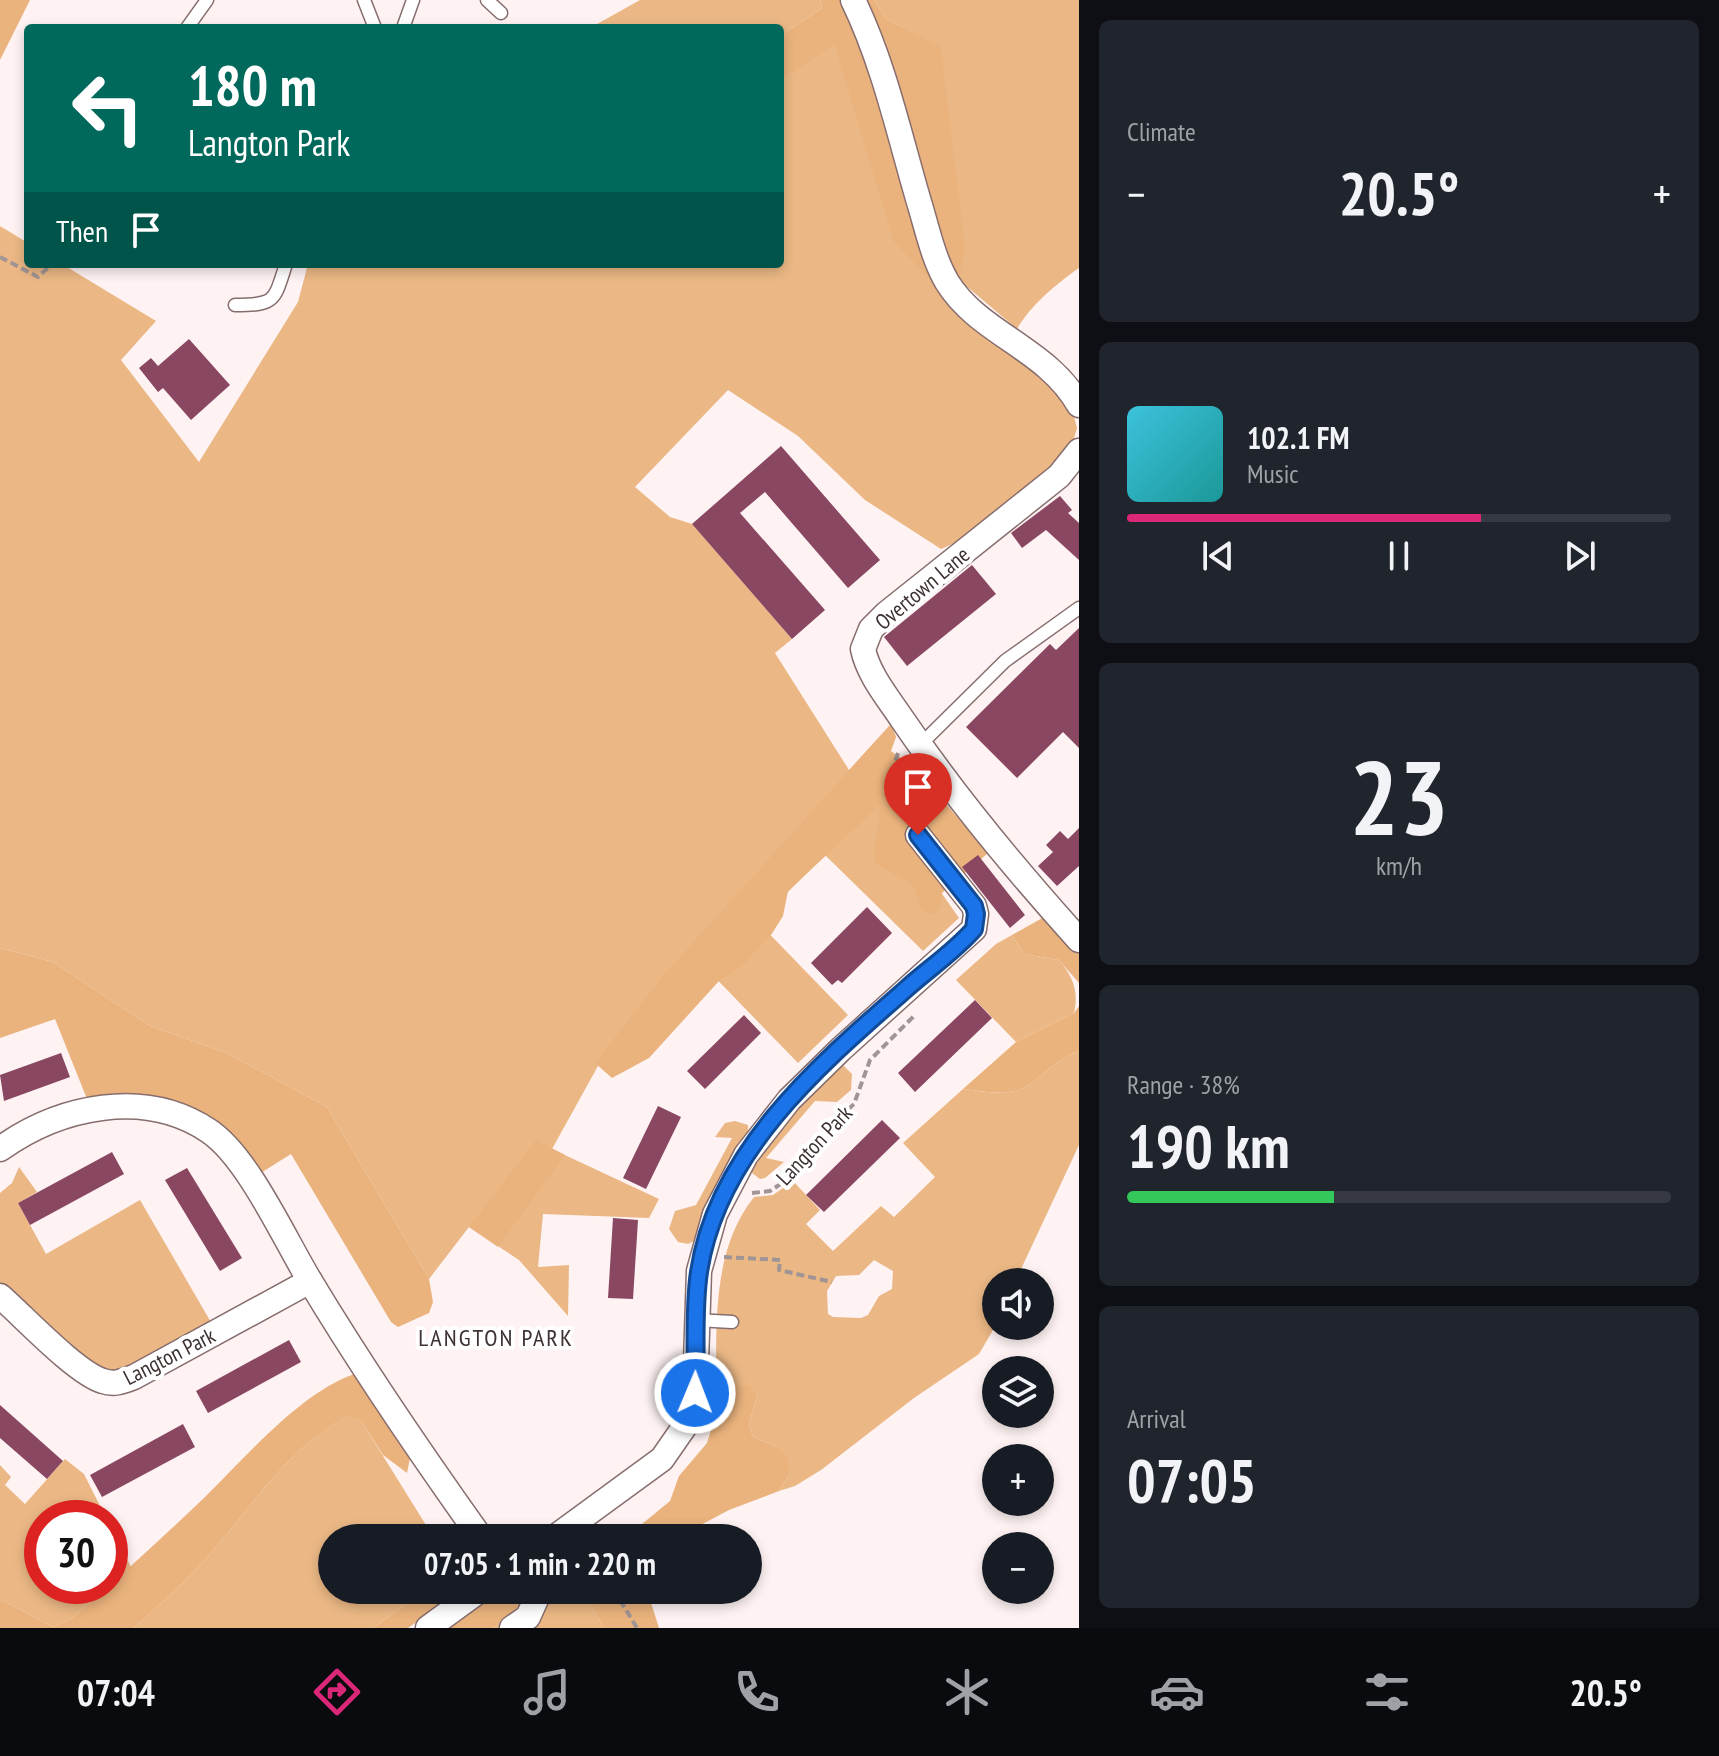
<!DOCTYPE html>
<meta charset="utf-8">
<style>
:root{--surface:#171b24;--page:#20242c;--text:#f1f3f6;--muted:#9ea1a6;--line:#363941;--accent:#db2777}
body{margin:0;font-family:"PT Sans Narrow",sans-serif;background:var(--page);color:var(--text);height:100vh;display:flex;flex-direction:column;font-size:30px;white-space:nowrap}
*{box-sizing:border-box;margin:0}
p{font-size:26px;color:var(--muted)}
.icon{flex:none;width:44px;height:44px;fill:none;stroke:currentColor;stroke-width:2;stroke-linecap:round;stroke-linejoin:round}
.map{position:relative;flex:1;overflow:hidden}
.panel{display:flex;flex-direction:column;gap:20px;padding:20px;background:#0d0f14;width:640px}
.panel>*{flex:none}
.guide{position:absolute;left:24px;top:24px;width:760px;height:244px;border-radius:8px;box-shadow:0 4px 12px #0003;background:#00695c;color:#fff;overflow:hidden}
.buttons{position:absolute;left:982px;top:1268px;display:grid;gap:16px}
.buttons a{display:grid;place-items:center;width:72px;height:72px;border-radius:50%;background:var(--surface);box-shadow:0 4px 12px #0003;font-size:40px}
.speed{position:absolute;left:24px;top:1500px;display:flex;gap:16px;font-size:40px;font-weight:700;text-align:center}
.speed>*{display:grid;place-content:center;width:104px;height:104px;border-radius:50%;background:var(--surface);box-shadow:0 4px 12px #0003;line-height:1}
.speed .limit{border:12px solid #d22;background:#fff;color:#111}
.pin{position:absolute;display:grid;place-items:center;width:68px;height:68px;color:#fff;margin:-82px -34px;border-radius:50% 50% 50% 0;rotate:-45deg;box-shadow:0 0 8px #0007}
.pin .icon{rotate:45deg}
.me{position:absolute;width:88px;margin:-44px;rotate:1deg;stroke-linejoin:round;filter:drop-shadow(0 0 6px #0008)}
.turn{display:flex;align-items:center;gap:28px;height:168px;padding:0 32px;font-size:36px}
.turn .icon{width:104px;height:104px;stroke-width:2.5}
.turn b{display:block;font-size:56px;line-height:68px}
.then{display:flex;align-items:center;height:76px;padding:0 32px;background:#0003;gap:16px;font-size:30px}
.big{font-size:60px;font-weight:800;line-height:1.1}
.panel .card{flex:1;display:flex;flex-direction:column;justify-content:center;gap:12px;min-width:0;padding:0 28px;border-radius:12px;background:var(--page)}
.panel .dial{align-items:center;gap:0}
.dial b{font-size:104px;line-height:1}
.song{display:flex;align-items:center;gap:24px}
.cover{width:96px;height:96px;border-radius:12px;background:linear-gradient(135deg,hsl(190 70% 55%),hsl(180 70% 35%))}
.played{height:8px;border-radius:4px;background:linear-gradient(90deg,var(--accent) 65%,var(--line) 65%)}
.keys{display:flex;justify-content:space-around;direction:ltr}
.heat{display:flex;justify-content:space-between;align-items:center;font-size:44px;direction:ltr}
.charge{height:12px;border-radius:6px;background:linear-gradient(90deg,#34c759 38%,var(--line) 0)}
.trip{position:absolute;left:318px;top:1524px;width:444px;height:80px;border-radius:40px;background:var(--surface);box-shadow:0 4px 12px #0003;font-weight:800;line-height:80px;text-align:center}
.tab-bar{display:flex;height:128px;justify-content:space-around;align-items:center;background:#090b0e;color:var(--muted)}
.tab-bar .icon{width:56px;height:56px}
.tab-bar .selected{color:var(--accent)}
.tab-bar b{font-size:36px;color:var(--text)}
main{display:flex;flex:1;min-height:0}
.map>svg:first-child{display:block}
.green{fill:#ebb885;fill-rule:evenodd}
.forest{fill:#eab37d}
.building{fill:#894761}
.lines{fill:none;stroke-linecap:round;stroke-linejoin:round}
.service-casing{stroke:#876d6d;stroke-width:15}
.minor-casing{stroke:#876d6d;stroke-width:27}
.path{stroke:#a09494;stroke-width:4;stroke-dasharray:8 4;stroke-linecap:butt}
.service{stroke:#fff;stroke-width:12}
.minor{stroke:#fff;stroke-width:24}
.route-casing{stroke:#114b97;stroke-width:20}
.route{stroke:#1a73e8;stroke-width:14}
.labels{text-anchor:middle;stroke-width:8;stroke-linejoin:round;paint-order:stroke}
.street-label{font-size:22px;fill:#3d3131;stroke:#fff}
.neighbourhood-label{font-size:24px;letter-spacing:2px;fill:#3d3131;stroke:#fff}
</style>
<main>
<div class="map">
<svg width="1079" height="1628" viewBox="0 0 1079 1628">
<rect width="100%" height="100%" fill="#fef2f2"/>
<g class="green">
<polygon points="640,0 820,0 822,8 780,36 780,28 590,28"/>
<path d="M874 0H1079V268C1056 284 1031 305 1017 329L958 279 941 48 886 19Z"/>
<polygon points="834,44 895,242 1070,402 1077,428 1069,455 957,542 941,549 865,500 798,436 728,390 635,487 670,517 692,524 792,639 775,653 849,770 891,724 896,737 885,765 924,868 959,918 923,951 825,855 758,922 848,1015 798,1063 700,962 598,1066 552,1149 659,1199 649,1218 543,1214 538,1267 569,1265 568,1316 519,1260 469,1227 429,1279 327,1107 227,1053 150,1026 53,962 0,948 0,226 28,243 28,264 62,264 156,321 121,360 199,462 298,302 308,264 780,264 780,81"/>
<path d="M1012 935 1024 954 1059 960C1073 976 1079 992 1074 1013L1016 1042 956 980 996 944Z"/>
<path d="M1079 1051V1145L1015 1282H996V1325L979 1354 914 1398 821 1470 795 1486 779 1491 789 1475 778 1447 753 1437 749 1424 757 1396 733 1386 716 1413C718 1342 707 1256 754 1197L773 1195 793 1181 820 1210 806 1224 833 1251 881 1206 894 1217 935 1177 903 1143 963 1089C981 1091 1003 1096 1021 1089 1040 1081 1054 1059 1079 1051ZM874 1260 893 1271 892 1289 879 1296 868 1315 861 1318 833 1317 828 1314 827 1291 836 1276 859 1275Z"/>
<polygon points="843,1065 852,1074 851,1090 837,1102 815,1101 766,1158 784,1162 765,1178 760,1179 748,1170 789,1114"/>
<polygon points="735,1121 748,1125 748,1132 729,1165 694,1241 688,1244 678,1242 669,1229 675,1211 696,1205 732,1138 715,1137 725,1123"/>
<polygon points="19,1167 37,1192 18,1203 46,1254 140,1200 212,1324 114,1376 102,1371 0,1283 0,1193 12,1183"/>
<path d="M349 1414 362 1422 434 1538H332V1590H426L373 1628H134C155 1608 178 1589 197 1568 250 1512 279 1455 349 1414Z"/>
<polygon points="65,1459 84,1474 106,1518 42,1518 42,1586 109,1586 73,1618 53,1627 6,1602 0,1602 0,1465 11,1477 5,1485 25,1504"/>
<polygon points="110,1525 131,1567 110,1585"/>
<polygon points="547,1590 583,1590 604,1628 493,1628"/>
</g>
<g class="forest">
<polygon points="0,0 30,0 0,60"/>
<polygon points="820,0 874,0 886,19 941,47 965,249 955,304 894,242 834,45 780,81 780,36 822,8"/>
<path d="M891 724 896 737 891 751 916 769 988 853 942 893 940 909 931 915 921 909 913 885 875 863C872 843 881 825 879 806L788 891 783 916 771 935 743 965 719 981 649 1058 612 1078 595 1063 662 977Z"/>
<polygon points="1070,911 1079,920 1079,983 1059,960 1024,954 1012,935 1046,916"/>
<polygon points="0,948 53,962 150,1026 227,1053 327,1107 429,1279 433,1302 429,1313 398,1327 391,1322 291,1154 251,1179 209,1124 87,1099 55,1019 0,1038"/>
<path d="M1079 1006V1051C1054 1059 1040 1081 1021 1089 1003 1096 981 1091 963 1089L1016 1042 1074 1013Z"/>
<polygon points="536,1140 565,1155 498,1247 469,1227"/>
<path d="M365 1371 412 1448 407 1473 383 1455 362 1422 348 1415C279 1455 250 1512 197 1568 178 1589 155 1608 134 1628H0V1602H6L53 1627 73 1618C117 1579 161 1539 204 1498 245 1458 307 1384 365 1371Z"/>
<polygon points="733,1386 750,1386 757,1396 749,1424 753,1437 778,1447 788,1458 789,1475 779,1491 729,1510 676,1538 625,1538 670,1501 679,1476 707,1443 716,1413"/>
<polygon points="426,1590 461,1590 408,1628 373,1628"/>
<polygon points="492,1590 547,1590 493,1628 442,1628"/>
<polygon points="583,1590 647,1590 659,1628 604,1628"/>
</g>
<g class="building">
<polygon points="189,339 230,385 191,420 163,388 158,392 139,368 151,358 158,366"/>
<polygon points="781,446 880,560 848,588 765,492 740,513 825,610 792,639 692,524"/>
<polygon points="1060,496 1072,510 1068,513 1079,523 1079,560 1046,530 1022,548 1011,533"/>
<polygon points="972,565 996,594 907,666 884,637"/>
<polygon points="1079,628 1079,748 1063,732 1017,778 966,727 1050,644 1056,650"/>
<polygon points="1079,828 1079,866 1057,886 1038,866 1053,852 1046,845 1060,831 1068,839"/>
<polygon points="978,855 1025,915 1010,928 962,867"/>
<polygon points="867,907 892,933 842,983 838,980 832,985 811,963"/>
<polygon points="975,1000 992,1018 915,1092 898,1073"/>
<polygon points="744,1015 761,1033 705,1089 687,1071"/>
<polygon points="61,1053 70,1077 4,1101 0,1075"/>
<polygon points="658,1106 681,1117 646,1189 623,1178"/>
<polygon points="882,1120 900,1138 824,1212 806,1195"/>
<polygon points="112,1152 124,1174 30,1225 18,1203"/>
<polygon points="187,1168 242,1258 220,1271 165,1180"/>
<polygon points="613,1218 638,1220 633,1299 608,1298"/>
<polygon points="289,1340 301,1362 208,1413 196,1391"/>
<polygon points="0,1405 63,1461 47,1479 0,1438"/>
<polygon points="183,1424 195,1447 102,1497 90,1475"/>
</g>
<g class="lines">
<g class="service-casing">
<g id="service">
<polyline points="364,0 375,28"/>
<polyline points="487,0 501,13"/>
<polyline points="187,28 207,0"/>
<polyline points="403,28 413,0"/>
<path d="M235 305C276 305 274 301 286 264"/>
<polyline points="920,745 1005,661 1079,608"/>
<polyline points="696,1320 732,1322"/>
</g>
</g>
<g class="minor-casing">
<g id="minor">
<path d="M853 0C884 64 899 134 919 202 927 228 933 258 947 282 979 334 1047 348 1079 405"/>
<path d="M1079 451 1059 476 886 614 871 629 863 649C868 674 888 698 902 719 955 797 1015 869 1079 940"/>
<path d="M0 1149C60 1106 145 1088 209 1131 248 1157 285 1240 310 1281 363 1369 421 1454 481 1538"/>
<path d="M0 1296C23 1316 76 1373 103 1381 115 1385 123 1381 134 1377L310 1281"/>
<polyline points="554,1538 662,1459 687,1423 695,1393 699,1271 715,1214 746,1155 789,1100 841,1049 974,929 976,914 974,906 918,835"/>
<polyline points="428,1628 480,1590"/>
<polyline points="512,1628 528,1617 537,1597 531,1590"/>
</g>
</g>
<g class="path">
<polyline points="0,257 38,277 52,264"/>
<path d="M898 753C889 777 892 799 907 820"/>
<polyline points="752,1193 770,1191 785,1181 813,1141 854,1104 870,1060 915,1015"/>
<polyline points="724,1257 780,1260 779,1270 832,1282"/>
<polyline points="614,1590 637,1628"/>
</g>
<use href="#service" class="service"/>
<use href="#minor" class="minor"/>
</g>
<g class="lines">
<g class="route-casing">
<path id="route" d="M695 1393C697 1353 693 1312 699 1272 717 1152 819 1065 906 989 928 969 954 952 974 929L976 914 974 906 918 835"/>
</g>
<use href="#route" class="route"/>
</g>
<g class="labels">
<g class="street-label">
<text transform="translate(922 588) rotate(-40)" y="8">Overtown Lane</text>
<text transform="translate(814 1145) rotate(-47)" y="8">Langton Park</text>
<text transform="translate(169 1356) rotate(-27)" y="8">Langton Park</text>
</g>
<g class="neighbourhood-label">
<text x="496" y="1346">LANGTON PARK</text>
</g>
</g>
</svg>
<div class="buttons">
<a><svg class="icon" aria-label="sound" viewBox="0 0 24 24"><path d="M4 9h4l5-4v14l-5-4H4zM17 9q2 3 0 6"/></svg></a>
<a><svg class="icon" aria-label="layers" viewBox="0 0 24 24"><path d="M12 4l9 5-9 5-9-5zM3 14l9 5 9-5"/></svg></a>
<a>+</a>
<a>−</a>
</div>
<div class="speed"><div class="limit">30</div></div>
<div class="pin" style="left:918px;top:835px;background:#d93025"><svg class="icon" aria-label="arrive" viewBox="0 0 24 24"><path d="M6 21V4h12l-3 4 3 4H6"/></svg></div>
<svg class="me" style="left:695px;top:1393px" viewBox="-20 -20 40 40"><circle r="17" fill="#1a73e8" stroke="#fff" stroke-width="3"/><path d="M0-11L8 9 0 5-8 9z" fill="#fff"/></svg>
<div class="trip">07:05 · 1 min · 220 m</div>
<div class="guide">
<div class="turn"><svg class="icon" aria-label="left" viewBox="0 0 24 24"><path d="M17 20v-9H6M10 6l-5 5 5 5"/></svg><div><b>180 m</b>Langton Park</div></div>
<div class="then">Then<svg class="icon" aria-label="arrive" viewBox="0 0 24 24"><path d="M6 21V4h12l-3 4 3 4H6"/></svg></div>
</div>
</div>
<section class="panel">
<div class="card"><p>Climate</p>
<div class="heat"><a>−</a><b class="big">20.5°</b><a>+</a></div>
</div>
<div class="card">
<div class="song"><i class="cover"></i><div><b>102.1 FM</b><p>Music</p></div></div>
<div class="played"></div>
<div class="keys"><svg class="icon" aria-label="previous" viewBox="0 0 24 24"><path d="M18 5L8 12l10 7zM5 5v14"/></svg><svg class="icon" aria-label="pause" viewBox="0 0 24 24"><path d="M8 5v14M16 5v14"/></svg><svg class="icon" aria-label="next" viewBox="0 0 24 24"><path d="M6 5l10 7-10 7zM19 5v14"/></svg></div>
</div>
<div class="card dial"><b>23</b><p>km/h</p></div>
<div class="card"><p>Range · 38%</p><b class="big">190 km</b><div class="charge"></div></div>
<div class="card"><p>Arrival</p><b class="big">07:05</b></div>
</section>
</main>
<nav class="tab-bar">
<b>07:04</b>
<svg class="icon selected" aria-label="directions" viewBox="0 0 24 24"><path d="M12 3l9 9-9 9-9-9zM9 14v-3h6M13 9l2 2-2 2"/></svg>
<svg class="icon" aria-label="music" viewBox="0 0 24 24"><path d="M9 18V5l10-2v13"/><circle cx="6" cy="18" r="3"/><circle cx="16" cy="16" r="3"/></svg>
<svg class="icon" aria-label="phone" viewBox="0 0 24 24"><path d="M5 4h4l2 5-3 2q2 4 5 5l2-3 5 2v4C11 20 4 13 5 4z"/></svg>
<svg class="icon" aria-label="climate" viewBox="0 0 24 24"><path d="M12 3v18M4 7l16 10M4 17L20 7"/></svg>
<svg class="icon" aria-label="car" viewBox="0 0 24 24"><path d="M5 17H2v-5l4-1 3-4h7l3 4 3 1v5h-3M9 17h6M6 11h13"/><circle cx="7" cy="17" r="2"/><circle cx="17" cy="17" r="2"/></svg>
<svg class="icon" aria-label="filters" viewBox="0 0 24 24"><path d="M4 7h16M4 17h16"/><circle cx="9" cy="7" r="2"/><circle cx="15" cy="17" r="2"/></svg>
<b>20.5°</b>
</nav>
